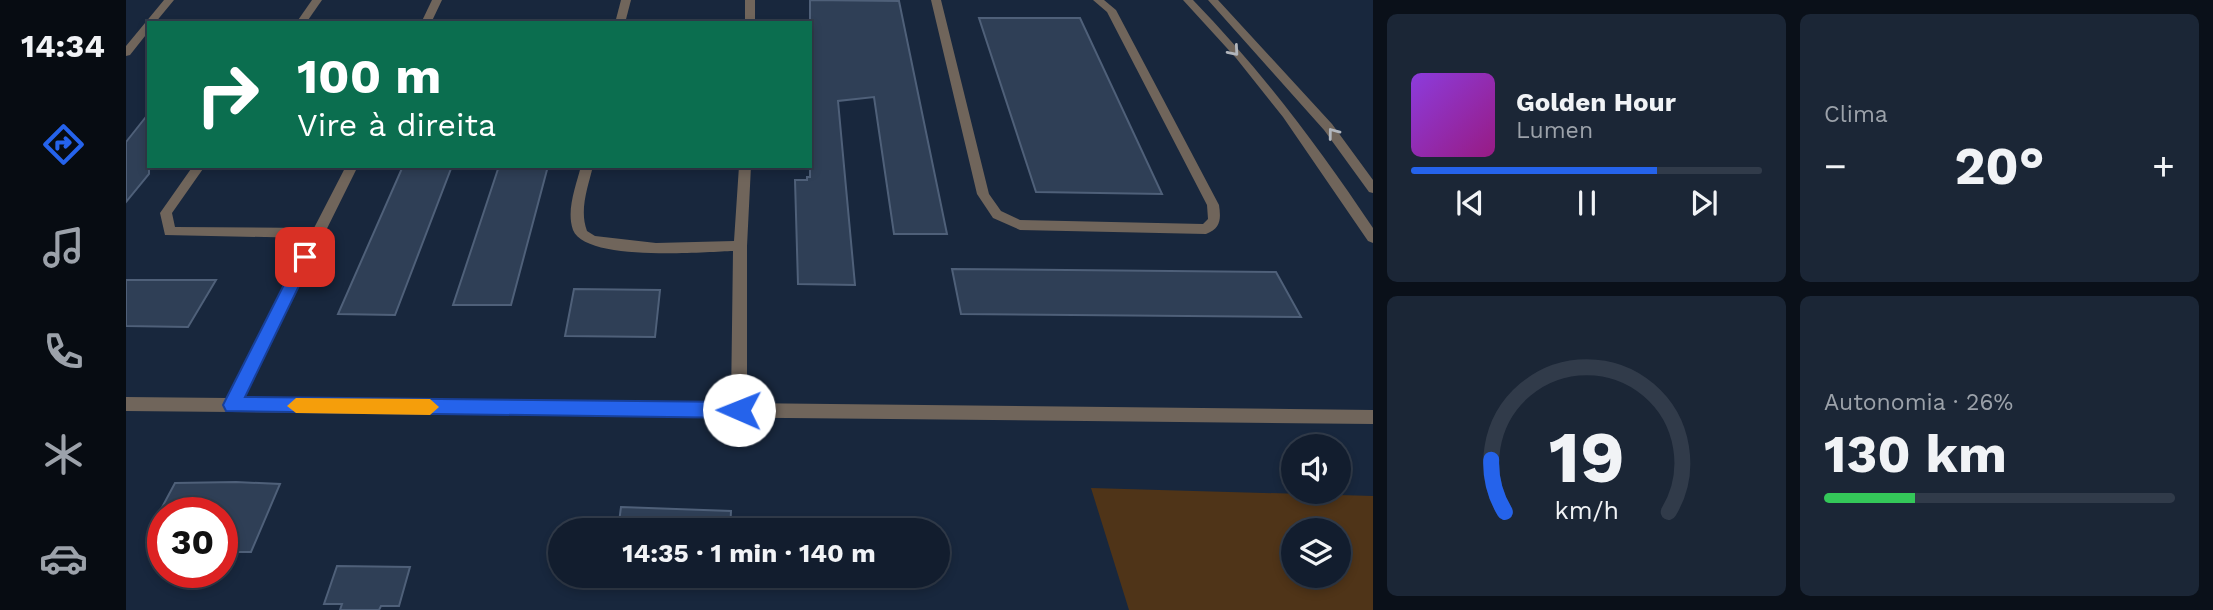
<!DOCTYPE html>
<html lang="pt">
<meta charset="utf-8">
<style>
:root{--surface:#121d2e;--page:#1b2636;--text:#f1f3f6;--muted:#9ca2aa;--line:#313b4a;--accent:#2563eb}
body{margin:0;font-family:"Work Sans",sans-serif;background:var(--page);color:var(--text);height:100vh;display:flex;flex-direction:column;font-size:26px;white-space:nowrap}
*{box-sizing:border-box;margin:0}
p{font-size:23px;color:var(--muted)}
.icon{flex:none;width:38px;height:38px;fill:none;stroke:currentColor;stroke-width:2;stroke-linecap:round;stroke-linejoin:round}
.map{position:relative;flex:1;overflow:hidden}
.drawer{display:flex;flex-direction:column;gap:14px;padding:14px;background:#0a1019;width:840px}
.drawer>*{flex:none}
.banner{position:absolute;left:21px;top:21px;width:665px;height:147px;border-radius:0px;box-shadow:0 4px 10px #0003,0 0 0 2px var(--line);background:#0b6e4f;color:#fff;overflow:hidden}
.controls{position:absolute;left:1155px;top:434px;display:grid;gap:14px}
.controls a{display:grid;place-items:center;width:70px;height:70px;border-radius:50%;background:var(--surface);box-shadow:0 4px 10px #0003,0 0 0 2px var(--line);font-size:35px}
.speed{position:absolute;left:21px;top:497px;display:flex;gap:14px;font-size:35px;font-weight:700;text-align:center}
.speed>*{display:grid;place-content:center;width:91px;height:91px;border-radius:50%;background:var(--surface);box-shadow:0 4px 10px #0003,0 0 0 2px var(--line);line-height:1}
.speed .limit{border:10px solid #d22;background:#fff;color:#111}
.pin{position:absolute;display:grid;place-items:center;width:60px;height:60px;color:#fff;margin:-30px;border-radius:14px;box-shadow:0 4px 10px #0006}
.me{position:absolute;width:77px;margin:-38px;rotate:271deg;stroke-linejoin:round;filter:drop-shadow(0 0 5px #0008)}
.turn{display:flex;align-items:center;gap:24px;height:147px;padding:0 35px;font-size:32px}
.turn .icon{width:91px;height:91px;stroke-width:2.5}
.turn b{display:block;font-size:49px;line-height:60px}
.big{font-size:52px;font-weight:700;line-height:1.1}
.drawer .card{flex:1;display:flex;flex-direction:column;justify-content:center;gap:10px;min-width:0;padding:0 24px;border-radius:10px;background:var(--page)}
.drawer .dial{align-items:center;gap:0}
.dial svg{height:182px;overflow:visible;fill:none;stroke:var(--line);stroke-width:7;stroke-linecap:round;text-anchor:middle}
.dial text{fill:var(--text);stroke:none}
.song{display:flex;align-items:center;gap:21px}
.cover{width:84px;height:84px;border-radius:10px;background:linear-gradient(135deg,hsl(270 70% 55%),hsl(310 70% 35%))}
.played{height:7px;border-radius:4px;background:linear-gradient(90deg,var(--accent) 70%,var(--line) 70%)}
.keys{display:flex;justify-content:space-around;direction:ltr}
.heat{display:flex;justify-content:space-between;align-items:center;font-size:38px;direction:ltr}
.charge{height:10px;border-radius:5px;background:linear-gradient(90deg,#34c759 26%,var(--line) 0)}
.drawer .tiles{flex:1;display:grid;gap:14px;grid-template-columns:repeat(2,1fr)}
.trip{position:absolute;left:422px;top:518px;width:402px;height:70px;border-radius:35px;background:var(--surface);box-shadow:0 4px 10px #0003,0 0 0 2px var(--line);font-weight:700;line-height:70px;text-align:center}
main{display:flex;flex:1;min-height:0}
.tab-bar{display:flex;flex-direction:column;width:126px;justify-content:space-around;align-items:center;background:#070c12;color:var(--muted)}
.tab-bar .icon{width:49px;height:49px}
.tab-bar .current{color:var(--accent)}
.tab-bar b{font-size:32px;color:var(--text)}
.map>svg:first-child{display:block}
.green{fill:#4f3418;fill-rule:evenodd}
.building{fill:#2f3f56;stroke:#4f6079;stroke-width:2}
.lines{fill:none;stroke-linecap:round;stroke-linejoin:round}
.street{fill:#70655b;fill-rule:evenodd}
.oneway{stroke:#b1b5bc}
.route{fill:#2563eb;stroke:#184099;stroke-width:2}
.slow{fill:#f59e0b}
</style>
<main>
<nav class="tab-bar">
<b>14:34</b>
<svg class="icon current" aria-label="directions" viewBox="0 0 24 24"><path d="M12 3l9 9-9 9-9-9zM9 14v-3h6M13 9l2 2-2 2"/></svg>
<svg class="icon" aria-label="music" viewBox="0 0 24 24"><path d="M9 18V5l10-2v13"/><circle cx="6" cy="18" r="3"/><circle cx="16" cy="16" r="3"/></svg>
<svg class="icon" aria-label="phone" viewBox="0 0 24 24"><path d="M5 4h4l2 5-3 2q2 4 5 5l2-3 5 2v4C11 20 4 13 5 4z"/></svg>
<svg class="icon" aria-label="climate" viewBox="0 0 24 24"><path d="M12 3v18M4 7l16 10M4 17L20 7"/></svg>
<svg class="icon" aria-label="car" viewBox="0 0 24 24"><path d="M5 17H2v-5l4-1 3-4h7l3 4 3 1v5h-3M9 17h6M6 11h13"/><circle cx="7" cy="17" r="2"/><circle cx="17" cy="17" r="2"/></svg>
</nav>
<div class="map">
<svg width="1247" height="610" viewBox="0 0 1247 610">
<rect width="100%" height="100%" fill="#18273d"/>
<path class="green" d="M965 488 1247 496V610H1003ZM1167 530H1213V576H1167Z"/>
<g class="building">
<polygon points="684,0 773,1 821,234 768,234 748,97 712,101 729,285 672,284 669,180 681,180 681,177 684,177"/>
<polygon points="853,18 954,18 1036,194 910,192"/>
<polygon points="23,113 23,174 0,202 0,142"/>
<polygon points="277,166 326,166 269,315 212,314"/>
<polygon points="373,166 422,166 385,305 327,305"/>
<polygon points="826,269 1150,272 1175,317 835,314"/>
<polygon points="0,280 90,280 62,327 0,326"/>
<polygon points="448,289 534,290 529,337 439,336"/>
<polygon points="110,482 154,484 125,552 96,552 96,513 33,513 49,483"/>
<polygon points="495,507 605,511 604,530 492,530"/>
<polygon points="211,566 284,567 273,606 255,606 253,610 214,610 216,604 198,604"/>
</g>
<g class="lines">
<g class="street">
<polygon points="38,0 48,0 29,23 23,23 23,31 4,55 0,56 0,46"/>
<polygon points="186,0 196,0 180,23 170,23"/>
<polygon points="306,0 316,0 305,23 295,23"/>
<polygon points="495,0 505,0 499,23 489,23"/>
<rect x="619" y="0" width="10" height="23"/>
<path d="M805 0H815L863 194 875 211 894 220 1077 224 1082 219 1081 205 981 12 967 0H978L990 10 1093 205C1095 219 1095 228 1080 234L894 230 867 218 851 194Z"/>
<path d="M1057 0H1067C1135 70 1193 147 1247 228V243L1242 241 1157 117 1110 58Z"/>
<polygon points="1082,0 1092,0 1206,124 1247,180 1247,193 1243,192 1198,130"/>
<path d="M67 166H79L46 213 49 227 188 228 220 166H232L117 398 605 403 607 251C576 252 460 262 447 230 440 210 450 186 455 166H467C462 187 453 210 461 231L469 236 530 243 608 241 613 166H625L621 246V403L1247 410V424L0 411V397L102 398 183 238 39 235 34 213Z"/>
</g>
</g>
<defs><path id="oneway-chevron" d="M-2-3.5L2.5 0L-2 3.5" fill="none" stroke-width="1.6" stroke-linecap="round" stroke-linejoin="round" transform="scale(1.75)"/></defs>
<g class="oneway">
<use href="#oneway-chevron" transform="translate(1108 51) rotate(49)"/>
<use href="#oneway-chevron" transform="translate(1207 133) rotate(-127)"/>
</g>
<polygon class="route" points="179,251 187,257 119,397 613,402 622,410 613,418 100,411 97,405 100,399 172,257"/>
<polygon class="slow" points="170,398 304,399 313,407 304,415 170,413 161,406"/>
</svg>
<div class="controls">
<a><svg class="icon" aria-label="sound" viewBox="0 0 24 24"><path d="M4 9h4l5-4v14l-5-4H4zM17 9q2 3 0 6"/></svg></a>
<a><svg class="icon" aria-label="layers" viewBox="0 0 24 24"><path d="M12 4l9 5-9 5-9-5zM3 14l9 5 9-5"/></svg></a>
</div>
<div class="speed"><div class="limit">30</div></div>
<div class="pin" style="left:179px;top:257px;background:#d93025"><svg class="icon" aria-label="arrive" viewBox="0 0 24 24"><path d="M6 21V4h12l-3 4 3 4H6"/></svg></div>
<svg class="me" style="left:613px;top:410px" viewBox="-20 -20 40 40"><circle r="19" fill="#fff"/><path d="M0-13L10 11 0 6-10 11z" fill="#2563eb"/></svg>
<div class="trip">14:35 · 1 min · 140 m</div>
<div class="banner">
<div class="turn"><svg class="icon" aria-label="right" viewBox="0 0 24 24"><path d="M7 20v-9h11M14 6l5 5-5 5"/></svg><div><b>100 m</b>Vire à direita</div></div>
</div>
</div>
<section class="drawer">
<div class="tiles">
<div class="card">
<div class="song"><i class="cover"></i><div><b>Golden Hour</b><p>Lumen</p></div></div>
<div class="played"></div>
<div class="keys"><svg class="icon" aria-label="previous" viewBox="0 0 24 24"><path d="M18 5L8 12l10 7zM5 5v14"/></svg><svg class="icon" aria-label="pause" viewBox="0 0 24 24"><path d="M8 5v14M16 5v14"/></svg><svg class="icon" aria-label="next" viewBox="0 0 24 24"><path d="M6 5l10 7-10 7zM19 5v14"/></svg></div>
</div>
<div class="card"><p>Clima</p>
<div class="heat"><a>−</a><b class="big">20°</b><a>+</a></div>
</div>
<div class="card dial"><svg viewBox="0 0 100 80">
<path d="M14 69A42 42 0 1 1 86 69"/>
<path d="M14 69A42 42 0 0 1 8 46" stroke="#2563eb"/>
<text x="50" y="56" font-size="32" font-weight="700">19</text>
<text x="50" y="72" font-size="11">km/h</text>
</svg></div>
<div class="card"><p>Autonomia · 26%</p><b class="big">130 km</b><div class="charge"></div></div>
</div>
</section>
</main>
